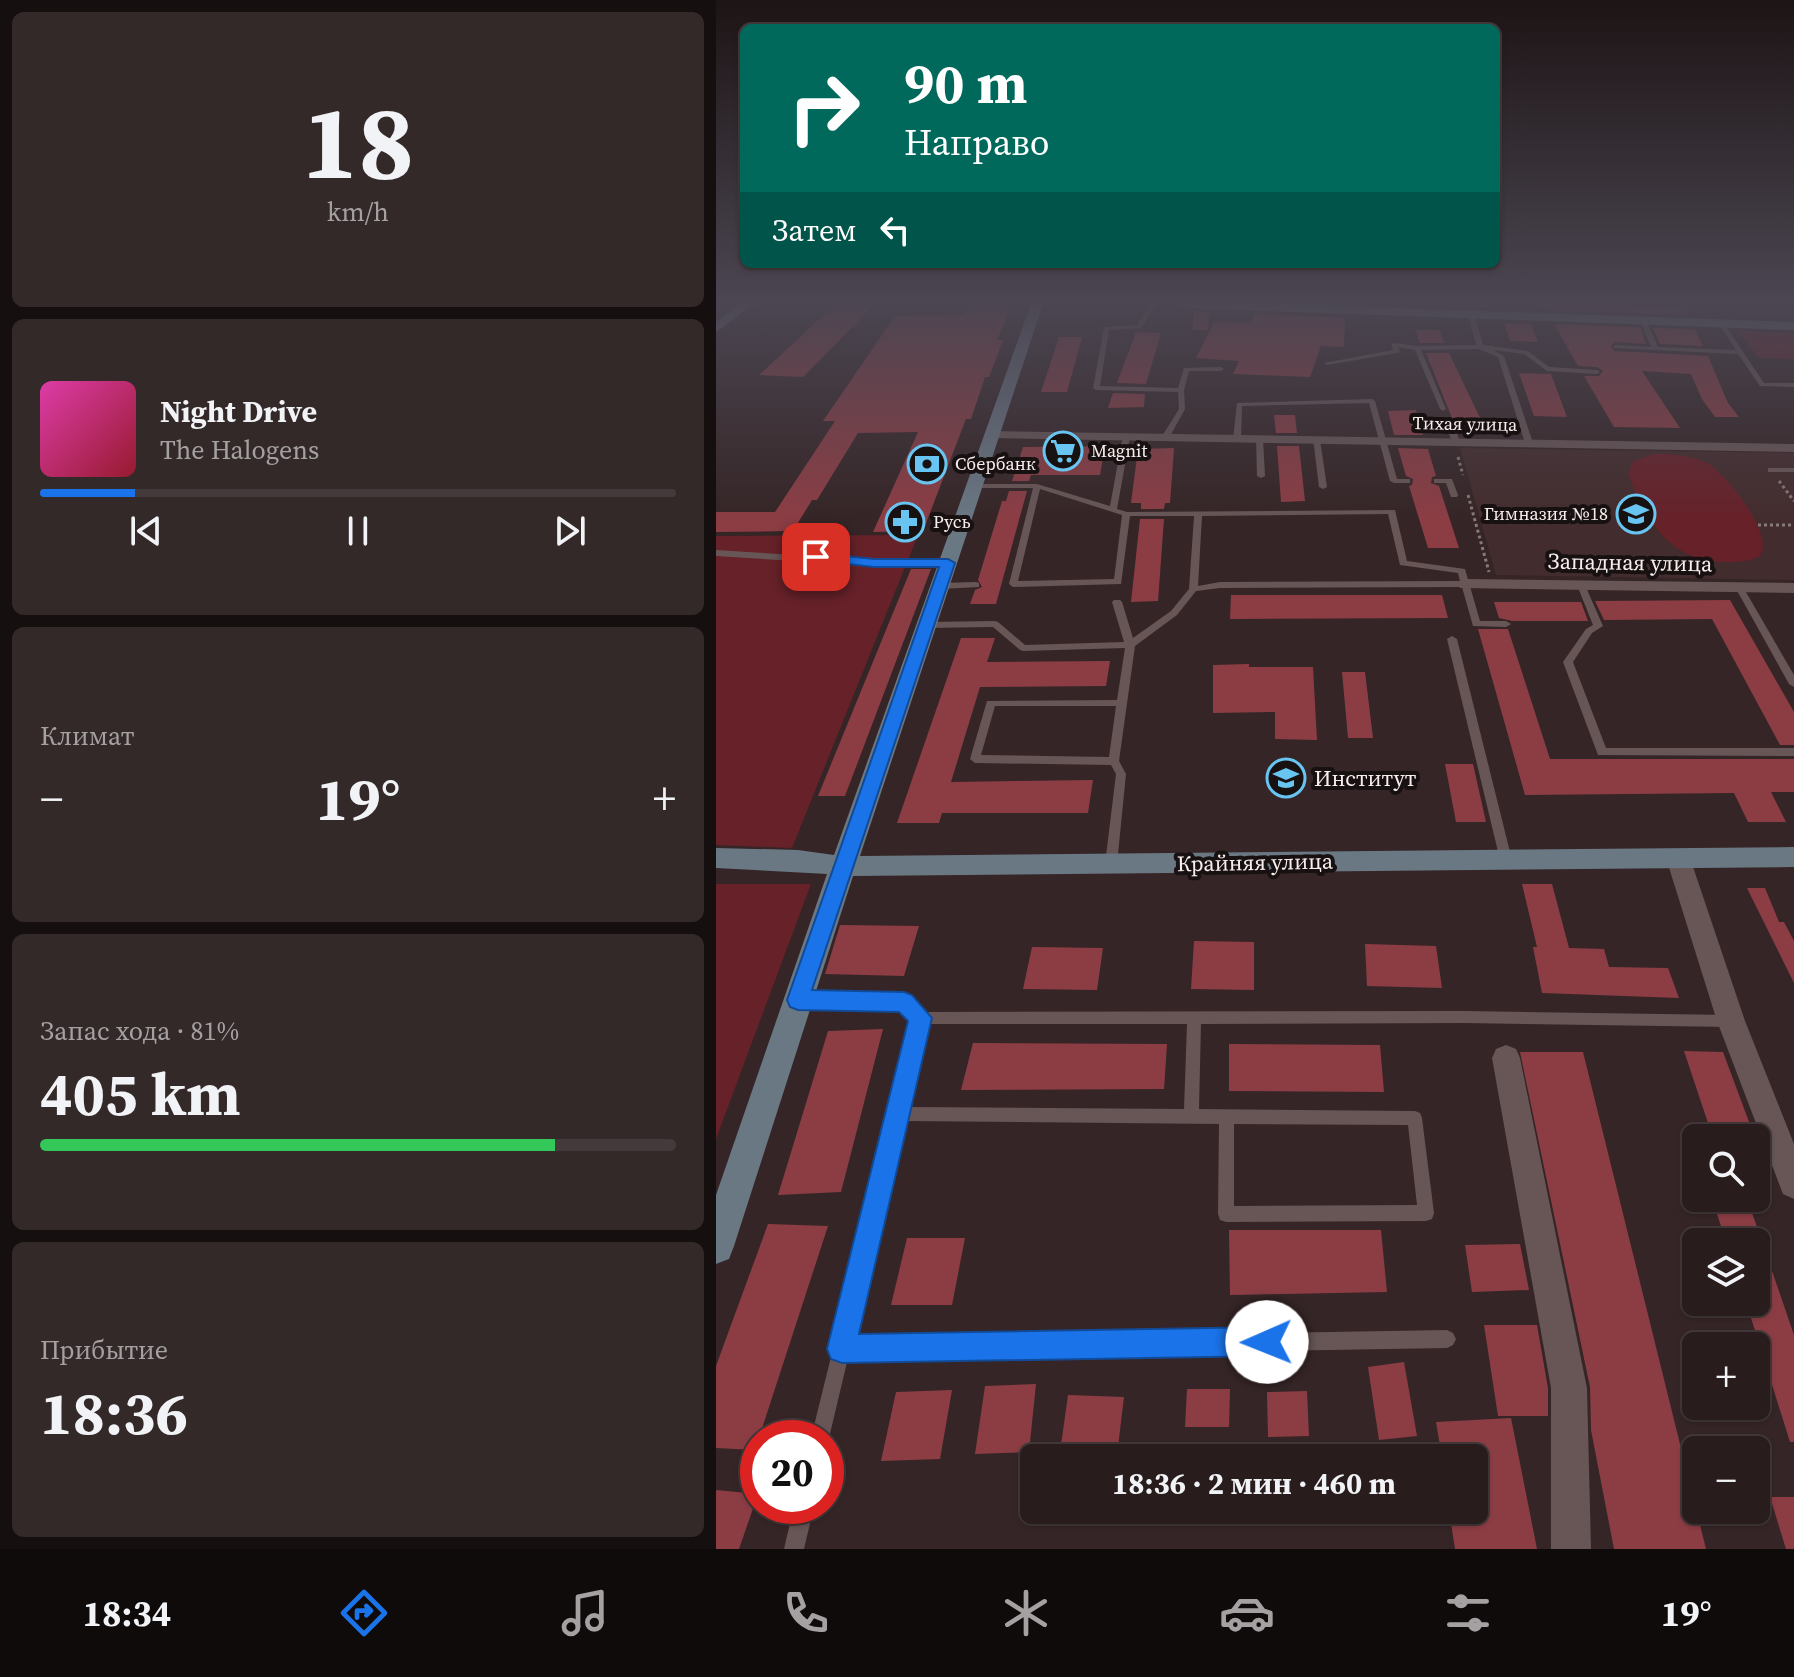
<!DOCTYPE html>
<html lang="ru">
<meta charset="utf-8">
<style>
:root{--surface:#281c1c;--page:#342929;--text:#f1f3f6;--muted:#a5a1a3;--line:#443a3b;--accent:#1a73e8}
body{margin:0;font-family:"Source Serif 4",serif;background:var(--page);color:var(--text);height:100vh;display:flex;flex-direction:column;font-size:30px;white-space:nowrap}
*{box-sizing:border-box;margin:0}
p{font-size:26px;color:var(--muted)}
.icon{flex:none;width:44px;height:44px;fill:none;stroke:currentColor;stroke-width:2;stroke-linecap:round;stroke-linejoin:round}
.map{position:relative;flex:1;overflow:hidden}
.panel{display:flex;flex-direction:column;gap:12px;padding:12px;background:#160f0f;width:716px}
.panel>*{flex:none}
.banner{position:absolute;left:24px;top:24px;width:760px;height:244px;border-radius:12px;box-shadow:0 2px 6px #0004,0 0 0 2px var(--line);background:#00695c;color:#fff;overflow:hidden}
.tools{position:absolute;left:966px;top:1124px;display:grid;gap:16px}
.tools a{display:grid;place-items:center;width:88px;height:88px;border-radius:12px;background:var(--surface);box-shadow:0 2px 6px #0004,0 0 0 2px var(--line);font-size:40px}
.speed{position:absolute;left:24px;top:1420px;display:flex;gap:16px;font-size:40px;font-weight:700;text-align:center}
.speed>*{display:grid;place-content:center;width:104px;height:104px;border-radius:50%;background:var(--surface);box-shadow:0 2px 6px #0004,0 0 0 2px var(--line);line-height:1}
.speed .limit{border:12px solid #d22;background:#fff;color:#111}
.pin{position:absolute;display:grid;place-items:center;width:68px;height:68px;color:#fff;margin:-34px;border-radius:16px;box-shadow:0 4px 12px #0006}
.me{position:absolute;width:88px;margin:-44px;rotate:269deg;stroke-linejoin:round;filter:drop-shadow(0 0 6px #0008)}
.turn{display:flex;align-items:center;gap:28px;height:168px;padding:0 32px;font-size:36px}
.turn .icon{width:104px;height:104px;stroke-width:2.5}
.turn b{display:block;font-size:56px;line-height:68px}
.then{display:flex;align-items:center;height:76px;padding:0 32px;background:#0003;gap:16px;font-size:30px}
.big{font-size:60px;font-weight:700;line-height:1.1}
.panel .tile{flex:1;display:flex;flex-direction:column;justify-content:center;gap:12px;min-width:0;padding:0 28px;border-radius:12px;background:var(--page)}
.panel .dial{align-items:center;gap:0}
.dial b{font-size:104px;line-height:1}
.song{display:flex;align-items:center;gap:24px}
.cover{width:96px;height:96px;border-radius:12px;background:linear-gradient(135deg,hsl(320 70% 55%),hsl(350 70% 35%))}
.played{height:8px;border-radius:4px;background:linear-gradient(90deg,var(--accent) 15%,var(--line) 15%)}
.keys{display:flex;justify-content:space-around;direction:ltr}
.heat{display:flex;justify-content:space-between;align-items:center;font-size:44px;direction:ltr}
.charge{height:12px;border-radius:6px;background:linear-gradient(90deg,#34c759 81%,var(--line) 0)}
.trip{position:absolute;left:304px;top:1444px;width:468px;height:80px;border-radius:12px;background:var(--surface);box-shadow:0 2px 6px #0004,0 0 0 2px var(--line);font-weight:700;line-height:80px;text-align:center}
.tab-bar{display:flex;height:128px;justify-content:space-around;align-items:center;background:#100b0b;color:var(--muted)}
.tab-bar .icon{width:56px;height:56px}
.tab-bar .on{color:var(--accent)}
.tab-bar b{font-size:36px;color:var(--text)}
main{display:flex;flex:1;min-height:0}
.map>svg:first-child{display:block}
.built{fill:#432c2d}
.green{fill:#672129}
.building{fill:#8c3d44}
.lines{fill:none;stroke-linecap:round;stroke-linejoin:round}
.path{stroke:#87797a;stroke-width:3;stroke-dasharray:3 3;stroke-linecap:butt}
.lane{fill:#685656;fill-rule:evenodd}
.street{fill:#685656;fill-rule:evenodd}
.secondary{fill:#6a7884;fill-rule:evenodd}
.route{fill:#1a73e8;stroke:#114b97;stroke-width:2}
.labels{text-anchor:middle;stroke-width:8;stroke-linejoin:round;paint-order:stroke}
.far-street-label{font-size:18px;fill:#f9eeee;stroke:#181111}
.far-poi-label{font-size:18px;fill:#f9eeee;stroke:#181111;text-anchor:start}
.street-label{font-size:22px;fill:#f9eeee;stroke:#181111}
.poi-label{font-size:22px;fill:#f9eeee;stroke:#181111;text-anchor:start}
</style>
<main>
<section class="panel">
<div class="tile dial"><b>18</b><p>km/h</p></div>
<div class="tile">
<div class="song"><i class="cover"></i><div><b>Night Drive</b><p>The Halogens</p></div></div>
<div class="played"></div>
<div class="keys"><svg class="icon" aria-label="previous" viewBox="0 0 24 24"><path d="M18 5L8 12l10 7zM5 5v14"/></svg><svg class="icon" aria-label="pause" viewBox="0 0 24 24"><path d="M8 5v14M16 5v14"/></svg><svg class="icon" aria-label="next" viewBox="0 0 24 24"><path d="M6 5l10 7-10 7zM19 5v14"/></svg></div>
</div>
<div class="tile"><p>Климат</p>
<div class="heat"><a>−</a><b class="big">19°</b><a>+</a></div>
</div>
<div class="tile"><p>Запас хода · 81%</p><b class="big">405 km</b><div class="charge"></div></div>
<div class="tile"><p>Прибытие</p><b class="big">18:36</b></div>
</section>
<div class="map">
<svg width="1078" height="1549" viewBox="0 0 1078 1549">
<rect width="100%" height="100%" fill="#352526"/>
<polygon class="built" points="744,448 1078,453 1078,580 780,575"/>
<g class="green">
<polygon points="1023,331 1078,333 1078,359 1043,358"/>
<path d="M938 454C957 454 976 455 993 464 1011 475 1059 536 1044 556 1032 562 1021 562 1007 562 953 561 929 519 912 474L917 461Z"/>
<polygon points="202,535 76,848 0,845 0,536"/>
<polygon points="0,884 95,884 0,1139"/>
</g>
<g class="building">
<polygon points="120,304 159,304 87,377 43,375"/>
<polygon points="253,304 296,304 281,340 287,340 273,377 269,377 255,419 250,419 207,531 157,532 202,432 142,433 101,500 96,500 77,531 0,532 0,512 59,512 119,421 107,421 179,316 248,314"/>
<polygon points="826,304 896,304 969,309 972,315 829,310"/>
<polygon points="478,311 494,312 492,330 476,330"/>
<polygon points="537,313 629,318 628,347 605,346 594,377 517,374 523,361 480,358 498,322 536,323"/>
<polygon points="788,323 815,324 822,342 794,341"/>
<polygon points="838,324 924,327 930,344 899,342 895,346 898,351 992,356 1012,403 1023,417 999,417 986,399 975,374 926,371 964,428 898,427 868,376 883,376 887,371 881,367 862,366"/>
<polygon points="937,328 979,329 987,346 944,344"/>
<polygon points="699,330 723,330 729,343 704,343"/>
<polygon points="420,332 445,333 430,384 401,383"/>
<polygon points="343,337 366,337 351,392 325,392"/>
<polygon points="710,353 733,353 766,422 738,423"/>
<polygon points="803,373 835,374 851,417 818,416"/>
<polygon points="397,393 429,394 428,407 392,408"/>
<polygon points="700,410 707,435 678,435 672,411"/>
<polygon points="558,415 579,415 581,433 560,433"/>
<polygon points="389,446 384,475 315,475 313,481 296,481 307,447"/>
<polygon points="561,446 583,446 589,501 565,502"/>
<polygon points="458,448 454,503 449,503 448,509 425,509 425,503 415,503 422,449"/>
<polygon points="682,448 712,449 720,476 716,477 715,483 723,486 743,548 712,548 693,486 696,485 697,479 690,476"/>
<polygon points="293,491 311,491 280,604 254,604 259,590 266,587 262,580 286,501 290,501"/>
<polygon points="424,519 448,519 442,601 415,602"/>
<polygon points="195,569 215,569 129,796 102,796"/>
<polygon points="515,595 726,595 732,618 514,619"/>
<polygon points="1014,600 1078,712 1078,745 1064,745 996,619 888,620 879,601"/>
<polygon points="778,602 865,602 872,621 796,621 783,618"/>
<polygon points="762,629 792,629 834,759 1078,759 1078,792 1055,792 1070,822 1032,822 1018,793 809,795"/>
<polygon points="245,638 279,638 271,662 394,661 390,686 264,687 235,782 377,780 372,813 226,813 223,823 181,823"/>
<polygon points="533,664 533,667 597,667 601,740 559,739 559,712 497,713 497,665"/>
<polygon points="626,672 649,672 657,738 632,738"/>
<polygon points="729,764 757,764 770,822 740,822"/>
<polygon points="806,884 836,884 853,948 888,949 893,967 952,968 963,998 826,993 817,947 821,947"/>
<polygon points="1031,888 1049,888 1063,922 1068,922 1078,941 1078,983"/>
<polygon points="124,925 203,926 188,976 109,974"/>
<polygon points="478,941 538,942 538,990 475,989"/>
<polygon points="649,944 720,946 726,988 651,986"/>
<polygon points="316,947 387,948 381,990 307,989"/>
<polygon points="167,1029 125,1192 62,1195 112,1031"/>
<polygon points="257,1043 451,1044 448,1089 245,1090"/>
<polygon points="513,1044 664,1045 668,1092 513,1091"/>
<polygon points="968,1051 1007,1052 1039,1138 997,1138"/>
<polygon points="804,1052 867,1052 990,1549 898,1549 875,1430 874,1387"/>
<polygon points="996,1198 1031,1198 1078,1335 1078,1442 1074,1442 1030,1302 1040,1302 1040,1242 1010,1242"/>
<polygon points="52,1224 112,1226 39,1450 0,1448 0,1366"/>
<polygon points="513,1230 665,1230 671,1292 514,1295"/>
<polygon points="191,1238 249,1238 236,1305 175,1305"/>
<polygon points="804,1244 813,1290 756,1292 749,1245"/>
<polygon points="768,1325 821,1325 832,1388 832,1416 782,1416"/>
<polygon points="688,1362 701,1436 663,1440 652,1367"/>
<polygon points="320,1384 313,1452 259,1454 269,1386"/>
<polygon points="471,1389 514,1389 513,1427 469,1427"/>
<polygon points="236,1390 224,1459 165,1461 180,1392"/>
<polygon points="591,1391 593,1436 552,1437 551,1392"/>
<polygon points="352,1395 408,1397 401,1455 344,1452"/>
<polygon points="795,1418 821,1549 739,1549 733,1510 758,1510 758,1458 726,1458 720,1422"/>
<polygon points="0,1490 42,1494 23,1549 0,1549"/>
<polygon points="1054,1497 1078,1497 1078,1549 1070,1549"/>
</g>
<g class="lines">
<g class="path">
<polyline points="742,457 747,475"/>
<polyline points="1063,481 1078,501"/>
<polyline points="752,495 773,572"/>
<polyline points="1042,525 1078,525"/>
</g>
<g class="lane">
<polygon points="435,304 441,304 425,328 393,330 384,386 462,388 468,368 505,367 508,369 505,371 473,371 468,390 469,409 453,438 449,440 445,438 463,409 462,392 380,390 377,388 388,327 421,325"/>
<polygon points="755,312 758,314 767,345 812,351 833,367 881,370 884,372 881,374 831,371 808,354 777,350 788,356 817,443 816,445 809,443 782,357 763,349 705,350 730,409 727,411 724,409 699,350 682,347 684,351 681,353 611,365 608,363 677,350 675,345 678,343 701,346 760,345 752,314"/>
<polygon points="927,318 930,320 942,347 1020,350 1002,323 1007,322 1048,383 1078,383 1078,387 1044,386 1022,354 898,348 898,346 900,345 935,347 924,320"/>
<polygon points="656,399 659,401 681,479 694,479 694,483 678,483 674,481 653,403 526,406 525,439 521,441 517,439 521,403"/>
<polygon points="732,426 739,428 744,442 743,444 736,442 731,428"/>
<path d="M407 435 414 437 401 509 411 512 679 510 691 561 749 569 764 621H790L795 624 790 627 757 626 746 587 504 588 480 591 461 615 419 646 403 761 410 774 401 864 399 867 395 869 391 867 389 864 400 774 395 765 259 763 254 759 271 701 401 700 409 648 307 651 304 650 277 627 210 628 205 625 210 622 279 621 282 622 309 645 408 642 396 602 398 600H404L406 602 417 638 455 611 473 589 478 516H414L405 584 297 587 293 584 317 488H258L254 486 258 484H321L394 506ZM324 489 406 515 398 579 302 581ZM672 514 684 565 742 573 744 581 504 582 482 586 486 516ZM279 706H400L393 757 265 755Z"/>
<polygon points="540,437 547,439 549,476 545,478 541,476"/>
<polygon points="597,438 604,440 611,487 607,489 603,487"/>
<rect x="1052" y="468" width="26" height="4"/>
<polygon points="718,479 736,479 742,495 741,497 735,497 730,483 718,483"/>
<polygon points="0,550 158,560 232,560 236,563 232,566 158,566 0,556"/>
<polygon points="260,582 263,583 263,587 224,589 220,586 224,583"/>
<polygon points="865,582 869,585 887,626 876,633 857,662 890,748 1078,748 1078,756 882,755 847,662 870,629 877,625 861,585"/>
<polygon points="1023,584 1027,587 1078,675 1078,687 1073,684 1019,587"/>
<polygon points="736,636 741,639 796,860 794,863 786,863 784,860 731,639"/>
<path d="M82 994 188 996 193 998 208 1012 749 1011 1015 1015 1020 1017 1022 1021 1020 1025 1015 1027 749 1023 485 1024 483 1109 699 1111 704 1113 706 1118 718 1213 716 1219 710 1221 510 1222 504 1220 502 1214 503 1124 188 1121 136 1340 731 1330 737 1333 740 1339 737 1345 731 1348 132 1358 113 1438 110 1445V1438H95L198 1020 185 1008 82 1006 77 1004 75 1000 77 996ZM210 1024H471L468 1109 191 1107ZM518 1124 692 1125 701 1205 518 1206Z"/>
<polygon points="78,1506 98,1506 88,1549 68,1549"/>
</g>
<g class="street">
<polygon points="276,431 1078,444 1078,452 271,438 271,432"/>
<polygon points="750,579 1078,583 1078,593 744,588 741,584"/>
<polygon points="962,849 970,851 974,858 1029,1021 1078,1144 1078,1199 1067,1194 1001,1021 950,858 954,851"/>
<polygon points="790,1045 800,1049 804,1058 871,1388 875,1549 835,1549 835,1388 776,1058 780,1049"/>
</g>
<g class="secondary">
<polygon points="25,304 38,304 0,332 0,322"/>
<polygon points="315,304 327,304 144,856 1078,847 1078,867 137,876 18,1246 13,1259 0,1264 0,1195 111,874 0,868 0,848 82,850 118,855"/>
<polygon points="465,304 564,304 1078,322 1078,330 471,308"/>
</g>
</g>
<linearGradient id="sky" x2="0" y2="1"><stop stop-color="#1d1415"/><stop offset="0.58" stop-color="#4b4652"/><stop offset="1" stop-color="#4b4652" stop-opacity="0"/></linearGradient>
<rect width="1078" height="520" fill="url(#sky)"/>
<polygon class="route" points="100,553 158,559 232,559 239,563 96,990 188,992 196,995 216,1018 143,1334 551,1327 561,1332 565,1342 561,1352 551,1356 126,1363 115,1359 111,1349 192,1021 183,1012 82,1010 74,1007 71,1000 223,567 158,567 95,560 93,557"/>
<defs>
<g id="supermarket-ring" transform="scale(2)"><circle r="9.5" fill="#181111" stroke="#68c4f0" stroke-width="1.5"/><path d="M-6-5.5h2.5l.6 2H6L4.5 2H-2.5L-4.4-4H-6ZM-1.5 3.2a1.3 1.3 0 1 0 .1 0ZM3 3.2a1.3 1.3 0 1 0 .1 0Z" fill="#68c4f0"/></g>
<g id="bank-ring" transform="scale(2)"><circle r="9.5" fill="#181111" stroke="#68c4f0" stroke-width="1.5"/><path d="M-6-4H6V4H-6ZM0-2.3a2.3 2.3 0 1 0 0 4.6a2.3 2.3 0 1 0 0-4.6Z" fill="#68c4f0"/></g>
<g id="school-ring" transform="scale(2)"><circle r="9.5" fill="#181111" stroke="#68c4f0" stroke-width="1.5"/><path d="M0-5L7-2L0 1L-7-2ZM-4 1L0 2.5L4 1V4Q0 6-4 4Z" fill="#68c4f0"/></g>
<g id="pharmacy-ring" transform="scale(2)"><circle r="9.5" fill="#181111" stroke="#68c4f0" stroke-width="1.5"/><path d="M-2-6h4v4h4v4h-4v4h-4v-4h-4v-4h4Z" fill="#68c4f0"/></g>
</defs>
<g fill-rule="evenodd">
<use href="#supermarket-ring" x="347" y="451"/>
<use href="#bank-ring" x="211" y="464"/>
<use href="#school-ring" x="920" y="514"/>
<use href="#pharmacy-ring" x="189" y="522"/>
<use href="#school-ring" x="570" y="778"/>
</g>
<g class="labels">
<g class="far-street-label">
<text transform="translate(749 424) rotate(1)" y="6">Тихая улица</text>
</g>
<g class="far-poi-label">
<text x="375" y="457">Magnit</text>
<text x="239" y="470">Сбербанк</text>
<text x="892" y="520" text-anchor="end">Гимназия №18</text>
<text x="217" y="528">Русь</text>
</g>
<g class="street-label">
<text transform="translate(914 562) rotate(1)" y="8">Западная улица</text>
<text transform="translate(539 862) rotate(-1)" y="8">Крайняя улица</text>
</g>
<g class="poi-label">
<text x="598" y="786">Институт</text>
</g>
</g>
</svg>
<div class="tools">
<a><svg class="icon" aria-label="search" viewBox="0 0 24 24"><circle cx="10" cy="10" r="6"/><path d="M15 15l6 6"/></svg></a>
<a><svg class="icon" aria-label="layers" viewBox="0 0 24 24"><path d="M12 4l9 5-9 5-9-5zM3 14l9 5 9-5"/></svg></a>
<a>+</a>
<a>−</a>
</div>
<div class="speed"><div class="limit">20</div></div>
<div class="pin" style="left:100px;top:557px;background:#d93025"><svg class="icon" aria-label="arrive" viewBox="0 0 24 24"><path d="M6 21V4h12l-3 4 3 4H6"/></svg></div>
<svg class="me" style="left:551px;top:1342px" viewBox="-20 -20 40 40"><circle r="19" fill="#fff"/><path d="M0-13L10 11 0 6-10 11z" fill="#1a73e8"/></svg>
<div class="trip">18:36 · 2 мин · 460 m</div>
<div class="banner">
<div class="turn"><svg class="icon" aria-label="right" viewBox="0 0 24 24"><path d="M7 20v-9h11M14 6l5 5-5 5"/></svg><div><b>90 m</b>Направо</div></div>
<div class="then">Затем<svg class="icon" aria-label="left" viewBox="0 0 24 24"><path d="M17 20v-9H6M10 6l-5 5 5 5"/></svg></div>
</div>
</div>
</main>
<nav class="tab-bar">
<b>18:34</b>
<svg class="icon on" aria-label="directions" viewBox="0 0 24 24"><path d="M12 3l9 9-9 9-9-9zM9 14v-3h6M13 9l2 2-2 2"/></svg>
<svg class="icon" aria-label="music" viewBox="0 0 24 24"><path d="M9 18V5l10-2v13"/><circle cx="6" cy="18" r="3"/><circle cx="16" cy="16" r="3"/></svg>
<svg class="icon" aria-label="phone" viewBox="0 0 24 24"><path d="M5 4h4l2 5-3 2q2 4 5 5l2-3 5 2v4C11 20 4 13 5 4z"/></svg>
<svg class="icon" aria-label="climate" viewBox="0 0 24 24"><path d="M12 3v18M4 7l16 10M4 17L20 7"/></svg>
<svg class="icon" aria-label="car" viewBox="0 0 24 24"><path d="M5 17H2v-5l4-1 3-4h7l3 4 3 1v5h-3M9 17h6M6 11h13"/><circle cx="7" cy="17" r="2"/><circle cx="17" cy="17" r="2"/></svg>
<svg class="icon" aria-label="filters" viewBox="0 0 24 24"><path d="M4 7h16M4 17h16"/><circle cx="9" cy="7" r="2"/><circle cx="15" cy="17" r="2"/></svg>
<b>19°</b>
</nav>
